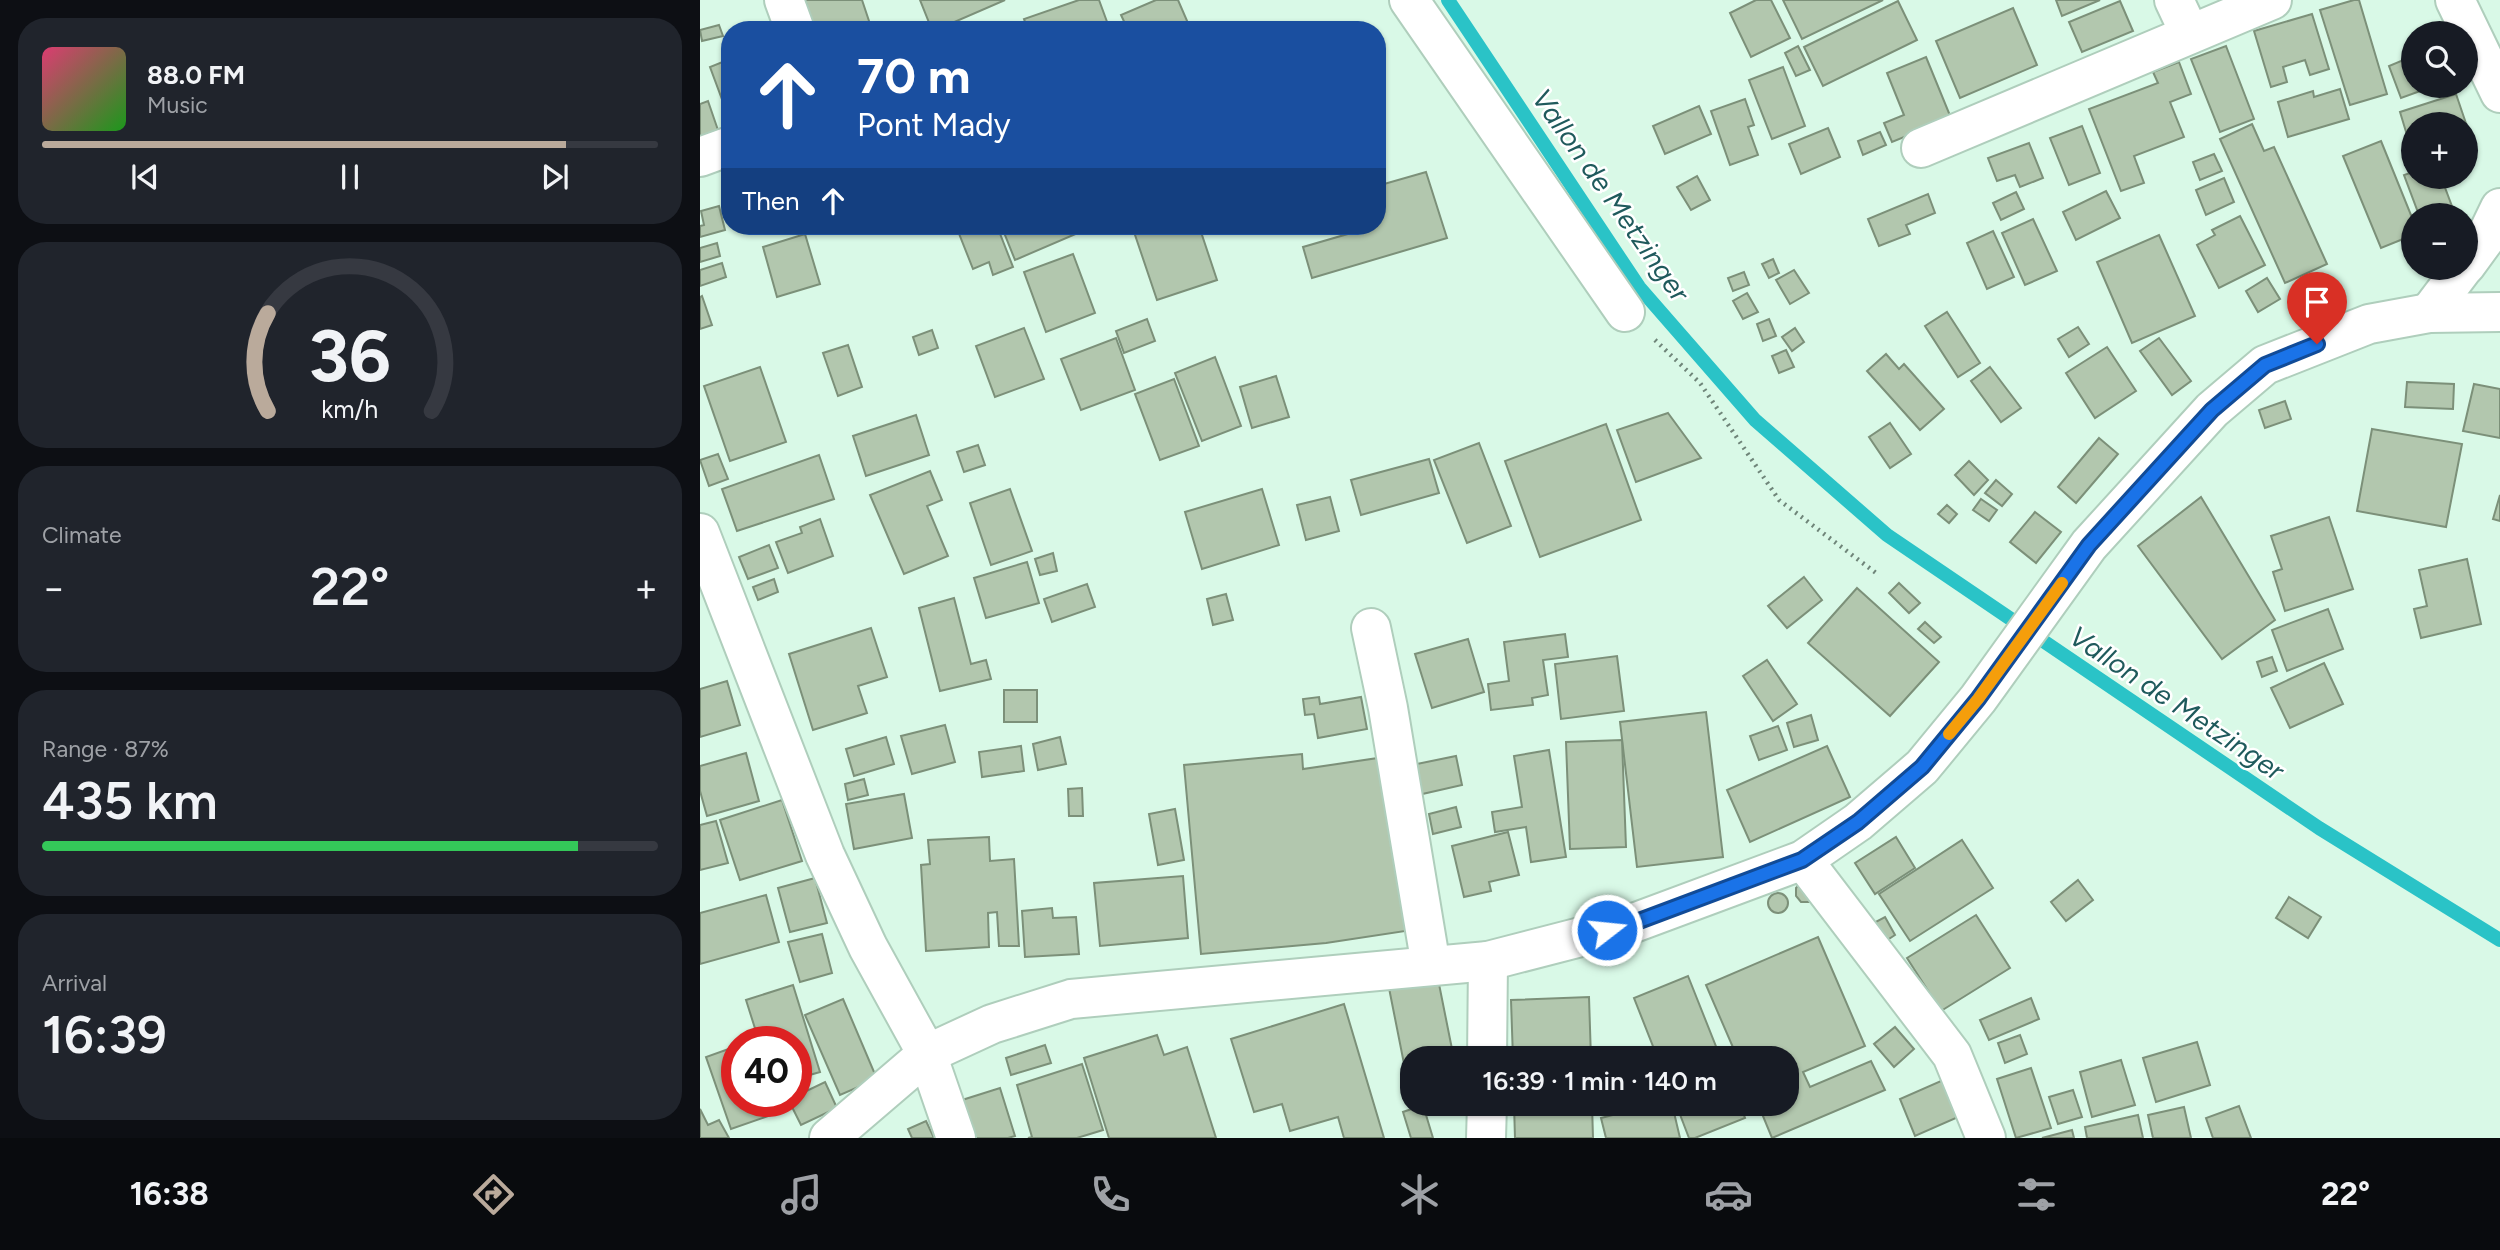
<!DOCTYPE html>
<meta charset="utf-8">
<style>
:root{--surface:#171b24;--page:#20242c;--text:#f1f3f6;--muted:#9ea1a6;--line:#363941;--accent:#baaa9b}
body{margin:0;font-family:Figtree,sans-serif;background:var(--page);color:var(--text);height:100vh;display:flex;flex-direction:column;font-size:26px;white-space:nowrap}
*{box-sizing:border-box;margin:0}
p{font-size:23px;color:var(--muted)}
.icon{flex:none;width:38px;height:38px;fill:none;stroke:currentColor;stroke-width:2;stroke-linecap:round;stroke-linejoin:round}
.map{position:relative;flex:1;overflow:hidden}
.drawer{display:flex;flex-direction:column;gap:18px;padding:18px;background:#0d0f14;width:700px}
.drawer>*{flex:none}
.top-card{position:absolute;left:21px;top:21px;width:665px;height:214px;border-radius:28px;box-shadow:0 2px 5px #0004;background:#1a4fa0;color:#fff;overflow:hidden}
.fabs{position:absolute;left:1701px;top:21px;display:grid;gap:14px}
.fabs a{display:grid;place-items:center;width:77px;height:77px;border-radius:50%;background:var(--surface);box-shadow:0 2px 5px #0004;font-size:35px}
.speed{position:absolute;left:21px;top:1026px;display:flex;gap:14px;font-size:35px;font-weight:700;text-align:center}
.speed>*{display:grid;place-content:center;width:91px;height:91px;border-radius:50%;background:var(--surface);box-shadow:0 2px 5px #0004;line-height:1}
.speed .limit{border:10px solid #d22;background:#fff;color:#111}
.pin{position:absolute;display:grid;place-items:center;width:60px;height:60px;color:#fff;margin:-72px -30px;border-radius:50% 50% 50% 0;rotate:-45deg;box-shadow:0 0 7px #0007}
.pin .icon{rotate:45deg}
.me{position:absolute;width:77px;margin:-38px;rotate:74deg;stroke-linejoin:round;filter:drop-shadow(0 0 5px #0008)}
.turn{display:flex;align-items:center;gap:24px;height:147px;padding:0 21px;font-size:32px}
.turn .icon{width:91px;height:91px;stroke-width:2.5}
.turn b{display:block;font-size:49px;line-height:60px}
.then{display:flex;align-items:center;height:66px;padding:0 21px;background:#0003;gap:14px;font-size:26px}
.big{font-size:52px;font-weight:600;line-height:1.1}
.drawer .tile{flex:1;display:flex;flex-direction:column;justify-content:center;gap:10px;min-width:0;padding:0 24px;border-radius:28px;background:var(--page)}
.drawer .dial{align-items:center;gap:0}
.dial svg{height:182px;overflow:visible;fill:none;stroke:var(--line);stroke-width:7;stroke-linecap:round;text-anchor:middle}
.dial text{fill:var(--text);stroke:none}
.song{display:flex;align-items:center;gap:21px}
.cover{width:84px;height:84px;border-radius:10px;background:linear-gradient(135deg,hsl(340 70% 55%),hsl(120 70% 35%))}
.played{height:7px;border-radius:4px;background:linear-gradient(90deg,var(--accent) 85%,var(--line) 85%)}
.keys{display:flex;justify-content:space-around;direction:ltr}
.heat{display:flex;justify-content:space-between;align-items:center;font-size:38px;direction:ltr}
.charge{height:10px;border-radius:5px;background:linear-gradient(90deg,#34c759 87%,var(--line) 0)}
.trip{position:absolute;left:700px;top:1046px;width:399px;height:70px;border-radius:28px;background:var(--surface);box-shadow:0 2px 5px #0004;font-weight:600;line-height:70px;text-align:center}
.tabs{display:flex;height:112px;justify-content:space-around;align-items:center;background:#090b0e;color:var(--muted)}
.tabs .icon{width:49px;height:49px}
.tabs .selected{color:var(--accent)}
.tabs b{font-size:32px;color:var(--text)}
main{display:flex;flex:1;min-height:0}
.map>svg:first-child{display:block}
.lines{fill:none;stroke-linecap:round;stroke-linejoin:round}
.stream{stroke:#2ac3c7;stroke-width:14}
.building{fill:#b2c7ae;stroke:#7c9079;stroke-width:2}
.street-casing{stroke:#afcebc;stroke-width:42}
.secondary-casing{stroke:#afcebc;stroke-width:42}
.path{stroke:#6f8579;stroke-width:4.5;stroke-dasharray:2 5;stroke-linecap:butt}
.street{stroke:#fff;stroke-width:38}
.secondary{stroke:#fff;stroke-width:38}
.route-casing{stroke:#114b97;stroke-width:18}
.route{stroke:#1a73e8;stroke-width:12}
.slow{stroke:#f59e0b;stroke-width:12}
.labels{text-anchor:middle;stroke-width:5;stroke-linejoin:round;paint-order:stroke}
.water-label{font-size:28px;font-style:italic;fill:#1f5a5c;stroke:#fff}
</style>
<main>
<section class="drawer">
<div class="tile">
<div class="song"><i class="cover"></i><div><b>88.0 FM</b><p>Music</p></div></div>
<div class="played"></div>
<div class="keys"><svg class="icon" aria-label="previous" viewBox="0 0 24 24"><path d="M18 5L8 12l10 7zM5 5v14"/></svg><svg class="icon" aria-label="pause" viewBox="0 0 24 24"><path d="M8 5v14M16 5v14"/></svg><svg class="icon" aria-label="next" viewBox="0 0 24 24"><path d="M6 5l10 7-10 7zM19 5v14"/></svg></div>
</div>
<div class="tile dial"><svg viewBox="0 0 100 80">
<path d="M14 69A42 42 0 1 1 86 69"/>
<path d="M14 69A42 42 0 0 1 14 26" stroke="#baaa9b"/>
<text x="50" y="56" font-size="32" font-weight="700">36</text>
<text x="50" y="72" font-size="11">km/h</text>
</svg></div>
<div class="tile"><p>Climate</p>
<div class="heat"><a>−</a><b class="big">22°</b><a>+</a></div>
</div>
<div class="tile"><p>Range · 87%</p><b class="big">435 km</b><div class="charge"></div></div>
<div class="tile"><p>Arrival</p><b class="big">16:39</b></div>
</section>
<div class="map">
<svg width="1800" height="1138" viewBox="0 0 1800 1138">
<rect width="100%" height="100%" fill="#d9f9e7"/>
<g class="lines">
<polyline class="stream" points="748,0 939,287 1055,420 1187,535 1619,828 1800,940"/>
</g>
<g class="building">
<polygon points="105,0 162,0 172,30 115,30"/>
<polygon points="220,0 305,0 236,30 232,30"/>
<polygon points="379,0 399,0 410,30 328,30 324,19"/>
<polygon points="456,0 478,0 491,30 428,30 421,15"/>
<polygon points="1056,0 1071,0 1090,38 1051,57 1030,13"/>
<polygon points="1083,0 1183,0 1102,39"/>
<polygon points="1356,0 1400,0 1362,16"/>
<polygon points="1654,0 1659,0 1687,94 1650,105 1620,10"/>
<polygon points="1198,1 1217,40 1123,86 1104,47"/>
<polygon points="1420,1 1433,31 1382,52 1369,22"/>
<polygon points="1313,8 1337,65 1260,98 1236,41"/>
<polygon points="1612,14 1629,69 1610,75 1605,60 1583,67 1587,82 1571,87 1554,31"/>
<polygon points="19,25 23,36 2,41 0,30"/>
<polygon points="1098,46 1110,70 1096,76 1085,53"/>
<polygon points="1526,46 1554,119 1520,132 1491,59"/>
<polygon points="1713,56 1713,86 1734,86 1701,98 1689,66"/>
<polygon points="1226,57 1251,118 1192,142 1184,123 1204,115 1187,73"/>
<polygon points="30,59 30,121 10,67"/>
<polygon points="1479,62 1491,94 1470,102 1484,137 1434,156 1444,183 1421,191 1389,109 1458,83 1453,72"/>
<polygon points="1083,67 1105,126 1072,139 1049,80"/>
<polygon points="1640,89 1649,119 1588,137 1578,102 1613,91 1614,97"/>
<polygon points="1756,94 1772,141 1766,143 1766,124 1713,124 1713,155 1700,112"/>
<polygon points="1045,99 1054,125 1048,127 1058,155 1030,165 1011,111"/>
<polygon points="8,101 19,133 0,139 0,104"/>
<polygon points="999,106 1011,134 965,154 953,126"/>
<polygon points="1552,124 1564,151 1574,147 1627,264 1585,283 1520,139"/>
<polygon points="1382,126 1400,173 1369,185 1350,138"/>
<polygon points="1128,128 1140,157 1101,174 1089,144"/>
<polygon points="1180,132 1186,145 1163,155 1158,141"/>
<polygon points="1681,141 1713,220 1713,235 1681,248 1643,156"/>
<polygon points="1329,143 1343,178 1320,187 1315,175 1297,181 1288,158"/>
<polygon points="1514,154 1522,171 1500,180 1493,162"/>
<polygon points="726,172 747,238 612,278 603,247 658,231 656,226 677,226 677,186"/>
<polygon points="1713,172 1713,177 1741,177 1753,209 1738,215 1719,215 1704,175"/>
<polygon points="997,176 1010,200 991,210 977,187"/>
<polygon points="1524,178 1534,202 1506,215 1496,190"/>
<polygon points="1406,191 1420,218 1376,240 1363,212"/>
<polygon points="1316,192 1324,209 1301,220 1293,203"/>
<polygon points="1228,194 1235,213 1206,225 1210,234 1179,246 1168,219"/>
<polygon points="19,206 25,230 0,237 0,226 4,225 1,211"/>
<polygon points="1540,216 1565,265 1519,288 1497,245 1515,235 1512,230"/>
<polygon points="1333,219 1357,271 1325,285 1302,233"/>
<polygon points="256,226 297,226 313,267 293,275 289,262 273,269"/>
<polygon points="314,226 375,226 378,233 315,260 303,230"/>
<polygon points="432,226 499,226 517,280 457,300"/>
<polygon points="1293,231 1314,277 1287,289 1267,243"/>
<polygon points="105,234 120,284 77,297 63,247"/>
<polygon points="1459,235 1495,316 1432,343 1397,262"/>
<polygon points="17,243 20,256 0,262 0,248"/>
<polygon points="373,254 395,313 346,332 324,272"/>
<polygon points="1073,259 1079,273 1069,278 1062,264"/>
<polygon points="22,263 26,277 0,286 0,270"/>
<polygon points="1094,270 1109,293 1090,304 1076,280"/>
<polygon points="1044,272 1049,285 1033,291 1028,278"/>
<polygon points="1567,278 1580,299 1558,312 1546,291"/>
<polygon points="1047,293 1058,312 1043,319 1033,301"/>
<polygon points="2,296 12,325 0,329 0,297"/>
<polygon points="1247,312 1280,363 1258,377 1225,326"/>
<polygon points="447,319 455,341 424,353 416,331"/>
<polygon points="1069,319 1076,336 1063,341 1057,324"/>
<polygon points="1378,327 1389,344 1369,357 1358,339"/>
<polygon points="324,328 344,379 295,397 276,346"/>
<polygon points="1095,328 1104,342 1092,351 1082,337"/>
<polygon points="232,330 238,348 219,355 213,337"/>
<polygon points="416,338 435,390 381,410 361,359"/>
<polygon points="1459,338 1491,381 1472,395 1440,351"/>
<polygon points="148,345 162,387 138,396 123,353"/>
<polygon points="1407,347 1436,391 1395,418 1366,373"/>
<polygon points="1086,350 1094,367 1079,373 1072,356"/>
<polygon points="1186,354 1199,369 1204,364 1244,409 1220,430 1167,371"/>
<polygon points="515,357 541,426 502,441 475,373"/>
<polygon points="60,367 86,442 30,461 4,386"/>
<polygon points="1290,367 1321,408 1301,422 1271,381"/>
<polygon points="576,376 589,417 552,428 540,387"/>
<polygon points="474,379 499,446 460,460 435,394"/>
<polygon points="1707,382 1754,384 1753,409 1705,407"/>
<polygon points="1774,384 1800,389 1800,438 1763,431"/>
<polygon points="1585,401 1591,419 1565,428 1559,410"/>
<polygon points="968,413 1001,458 936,482 917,430"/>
<polygon points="216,415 229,455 166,476 153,436"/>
<polygon points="1190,423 1211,454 1190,468 1169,437"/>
<polygon points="906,424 941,520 840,557 805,461"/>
<polygon points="1672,429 1762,444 1746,527 1657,511"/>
<polygon points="1399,438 1418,454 1376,503 1358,487"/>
<polygon points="779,443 811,526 767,543 734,460"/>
<polygon points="278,445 285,465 264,472 257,452"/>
<polygon points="18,454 28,479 9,486 0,460"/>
<polygon points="119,455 134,499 37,531 22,489"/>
<polygon points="729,459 739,493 661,515 651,480"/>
<polygon points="1269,461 1288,480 1274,495 1255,475"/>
<polygon points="230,471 242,500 227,506 248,556 204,574 170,495"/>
<polygon points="1296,480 1312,494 1302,506 1285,493"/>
<polygon points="310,489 332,551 291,565 270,503"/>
<polygon points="562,489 579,545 502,569 485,512"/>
<polygon points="1800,495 1800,521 1793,519"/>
<polygon points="630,497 639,531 606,540 597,505"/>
<polygon points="1501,497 1575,620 1522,659 1438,546"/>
<polygon points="1281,499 1297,510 1289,521 1273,510"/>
<polygon points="1247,505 1257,514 1249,523 1238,514"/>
<polygon points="1335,512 1361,532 1336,563 1310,542"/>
<polygon points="1629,517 1653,589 1585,611 1573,572 1582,569 1571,536"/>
<polygon points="120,519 133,556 88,573 76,542 102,533 100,527"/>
<polygon points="69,545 78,568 48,579 39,557"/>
<polygon points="353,553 357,571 340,575 335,559"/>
<polygon points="1767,559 1781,624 1721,638 1714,609 1727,606 1719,570"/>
<polygon points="327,562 339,603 286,618 274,578"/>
<polygon points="1104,577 1122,600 1087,628 1068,606"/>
<polygon points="74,579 78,592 58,600 53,587"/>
<polygon points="1199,583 1220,603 1209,613 1189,593"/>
<polygon points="387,584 395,607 352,622 344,599"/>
<polygon points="1157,588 1239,662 1190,716 1108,643"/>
<polygon points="526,594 533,620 513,625 507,599"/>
<polygon points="254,598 271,664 286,660 291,679 240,691 219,608"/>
<polygon points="1628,609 1643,649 1587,671 1572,630"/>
<polygon points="1225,622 1241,637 1234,643 1218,629"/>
<polygon points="171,628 187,677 158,686 167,713 113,730 89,654"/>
<polygon points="865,634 868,657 843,660 848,695 832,698 833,705 791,710 788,684 809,681 804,642"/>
<polygon points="768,639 784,692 732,708 715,654"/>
<polygon points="917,656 924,711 861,719 855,664"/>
<polygon points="1572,657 1577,671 1562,677 1557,662"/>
<polygon points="1067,660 1097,704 1073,721 1043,676"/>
<polygon points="1624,663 1643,704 1590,728 1571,688"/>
<polygon points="27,681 40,725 0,737 0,689"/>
<rect x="304" y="690" width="33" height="32"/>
<polygon points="619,697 620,704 661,697 667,729 618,738 614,714 605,715 603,699"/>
<polygon points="1006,712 1023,857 937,867 920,722"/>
<polygon points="1111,715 1118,740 1094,747 1087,723"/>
<polygon points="245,725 255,762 212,774 201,736"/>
<polygon points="1078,726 1087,750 1059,760 1050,736"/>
<polygon points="186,737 194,764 154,776 146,749"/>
<polygon points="360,737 366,764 338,770 333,744"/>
<polygon points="922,740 926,847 870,849 866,742"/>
<polygon points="321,746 324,771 282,777 279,752"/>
<polygon points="1127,746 1150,797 1050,842 1027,790"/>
<polygon points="849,750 866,857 831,862 826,827 795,832 792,812 822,807 814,756"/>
<polygon points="46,753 59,801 7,816 0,791 0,766"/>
<polygon points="602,754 603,769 685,757 712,930 626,943 501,954 484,765"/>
<polygon points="756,756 762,785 718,795 712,765"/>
<polygon points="164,779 168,795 148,800 145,784"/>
<polygon points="382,788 383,816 369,816 368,789"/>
<polygon points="204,794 212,838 154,849 146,804"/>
<polygon points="82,800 102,861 40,880 20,820"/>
<polygon points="756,807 761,827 733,834 729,814"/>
<polygon points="475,809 484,860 458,865 449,814"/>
<polygon points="16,821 28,863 0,870 0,825"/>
<polygon points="808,832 819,875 789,882 791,891 764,897 752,846"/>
<polygon points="289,837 290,861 314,859 319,946 299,946 297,912 288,913 289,947 226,951 221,865 230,864 228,840"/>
<polygon points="1196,837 1215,868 1175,894 1155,863"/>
<polygon points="1262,840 1293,888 1210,941 1179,894"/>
<polygon points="483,876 488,938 400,946 394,883"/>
<polygon points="115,878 127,923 90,932 78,888"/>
<polygon points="1378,880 1393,900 1366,921 1351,902"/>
<polygon points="1102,882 1115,896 1109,902 1101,902 1096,896 1096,888"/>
<circle cx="1078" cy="903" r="10"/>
<polygon points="66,895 79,942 0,964 0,913"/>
<polygon points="1589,897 1621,917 1608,938 1576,918"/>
<polygon points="352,908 353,918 376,917 379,954 325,957 322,911"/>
<polygon points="1276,915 1310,968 1241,1011 1207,958"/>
<polygon points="1185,917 1195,935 1181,944 1170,925"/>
<polygon points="122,934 132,973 100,982 88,942"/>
<polygon points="1118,937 1165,1046 1103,1072 1110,1087 1171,1061 1185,1090 1072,1138 1058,1104 1087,1104 1087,1059 1038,1059 1006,985"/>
<polygon points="988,976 1021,1059 958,1059 934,998"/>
<polygon points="738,979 754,1059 712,1059 711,1099 689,988"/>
<polygon points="93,985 120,1072 96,1079 96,1041 59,1041 46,1000"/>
<polygon points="889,997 891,1059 813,1059 811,1000"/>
<polygon points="1331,998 1339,1019 1289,1040 1280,1020"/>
<polygon points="143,999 177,1079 140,1095 105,1015"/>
<polygon points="644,1004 684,1138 644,1138 638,1117 590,1131 582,1104 554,1112 531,1039"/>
<polygon points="1195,1027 1214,1049 1194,1067 1174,1044"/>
<polygon points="457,1035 464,1055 487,1047 516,1138 409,1138 384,1058"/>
<polygon points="1320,1035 1327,1054 1305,1063 1298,1043"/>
<polygon points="1497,1042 1510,1085 1456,1102 1443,1058"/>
<polygon points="345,1045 351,1063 311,1075 306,1058"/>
<polygon points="37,1046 37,1101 73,1101 77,1113 31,1129 6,1057"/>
<polygon points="1421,1060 1435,1105 1392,1117 1380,1072"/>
<polygon points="382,1064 403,1130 377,1138 328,1138 332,1137 317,1085"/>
<polygon points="1331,1068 1351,1128 1316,1138 1297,1079"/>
<polygon points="1250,1077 1265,1114 1215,1136 1200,1099"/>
<polygon points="125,1082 137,1108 101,1125 89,1101 96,1101 96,1096"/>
<polygon points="300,1088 315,1136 308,1138 271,1138 259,1101"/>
<polygon points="1373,1090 1382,1117 1358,1124 1349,1097"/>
<polygon points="814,1104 892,1104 893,1138 815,1138"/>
<polygon points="956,1104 972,1104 980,1138 906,1138 901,1118"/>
<polygon points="976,1104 1040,1104 1045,1118 995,1138 989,1138"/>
<polygon points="723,1105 733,1138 711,1138 703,1112"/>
<polygon points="1539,1106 1551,1138 1513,1138 1506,1118"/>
<polygon points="1484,1107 1491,1138 1453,1138 1448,1115"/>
<polygon points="0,1109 8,1125 19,1120 29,1138 0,1138"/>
<polygon points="1438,1115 1443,1138 1387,1138 1385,1127"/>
<polygon points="226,1121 234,1138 212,1138 208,1129"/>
<polygon points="1372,1130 1374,1138 1342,1138"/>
</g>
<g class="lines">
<g class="street-casing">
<g id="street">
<polyline points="84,0 95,30"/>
<polyline points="709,0 925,312"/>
<polyline points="1474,0 1490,34"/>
<polyline points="1755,0 1800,93"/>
<polyline points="1221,148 1572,0"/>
<polyline points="0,157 30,146"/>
<polyline points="1766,265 1785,239 1800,208"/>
<polyline points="1729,313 1763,268"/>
<polyline points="0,533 125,855 168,947 227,1054 256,1138"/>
<polyline points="671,628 688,708 731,966"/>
<polyline points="1103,860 1252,1055 1286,1138"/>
<polyline points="787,1059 788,961"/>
<polyline points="786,1138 787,1104"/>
</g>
</g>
<g class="secondary-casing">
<polyline id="secondary" points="129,1138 227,1054 292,1024 371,999 788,961 931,924 1103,860 1158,822 1222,767 1278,699 1389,545 1512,410 1565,365 1669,324 1729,313 1800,312"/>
</g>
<polyline class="path" points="955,340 1000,383 1079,500 1176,573"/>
<use href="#street" class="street"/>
<use href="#secondary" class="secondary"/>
</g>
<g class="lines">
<g class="route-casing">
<polyline id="route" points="907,930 931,924 1102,860 1158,822 1222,767 1278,699 1389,545 1512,410 1565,365 1617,344"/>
</g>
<use href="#route" class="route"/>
<polyline class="slow" points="1249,734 1278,699 1362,583"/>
</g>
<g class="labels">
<g class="water-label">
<text transform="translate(911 195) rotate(55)" y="10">Vallon de Metzinger</text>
<text transform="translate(1477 703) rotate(34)" y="10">Vallon de Metzinger</text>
</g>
</g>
</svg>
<div class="fabs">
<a><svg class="icon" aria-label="search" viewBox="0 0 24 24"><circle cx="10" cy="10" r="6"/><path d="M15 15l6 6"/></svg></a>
<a>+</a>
<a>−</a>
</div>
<div class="speed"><div class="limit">40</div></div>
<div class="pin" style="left:1617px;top:344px;background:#d93025"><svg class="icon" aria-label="arrive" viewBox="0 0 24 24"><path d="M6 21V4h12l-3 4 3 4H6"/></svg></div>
<svg class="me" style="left:907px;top:930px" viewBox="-20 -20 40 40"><circle r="17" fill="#1a73e8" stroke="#fff" stroke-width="3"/><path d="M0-11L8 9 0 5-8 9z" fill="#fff"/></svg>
<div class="trip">16:39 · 1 min · 140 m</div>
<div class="top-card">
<div class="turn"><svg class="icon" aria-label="ahead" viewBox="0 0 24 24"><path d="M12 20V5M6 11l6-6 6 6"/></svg><div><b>70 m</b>Pont Mady</div></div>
<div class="then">Then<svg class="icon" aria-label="ahead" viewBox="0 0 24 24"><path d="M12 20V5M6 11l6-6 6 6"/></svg></div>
</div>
</div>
</main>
<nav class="tabs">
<b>16:38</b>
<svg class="icon selected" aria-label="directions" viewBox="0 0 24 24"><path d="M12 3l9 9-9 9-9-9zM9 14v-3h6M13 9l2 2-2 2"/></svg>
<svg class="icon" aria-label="music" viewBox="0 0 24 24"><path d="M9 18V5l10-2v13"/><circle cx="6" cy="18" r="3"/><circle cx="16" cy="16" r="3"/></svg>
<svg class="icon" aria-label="phone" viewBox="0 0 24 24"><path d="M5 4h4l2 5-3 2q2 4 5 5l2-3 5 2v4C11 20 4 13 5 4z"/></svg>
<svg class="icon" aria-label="climate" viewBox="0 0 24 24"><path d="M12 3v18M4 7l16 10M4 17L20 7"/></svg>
<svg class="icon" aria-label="car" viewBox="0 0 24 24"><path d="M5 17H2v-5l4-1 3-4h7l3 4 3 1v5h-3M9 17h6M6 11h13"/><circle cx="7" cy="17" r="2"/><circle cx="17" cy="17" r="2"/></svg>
<svg class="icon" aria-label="filters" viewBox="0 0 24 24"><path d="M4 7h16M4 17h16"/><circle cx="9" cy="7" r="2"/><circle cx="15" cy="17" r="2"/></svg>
<b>22°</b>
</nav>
